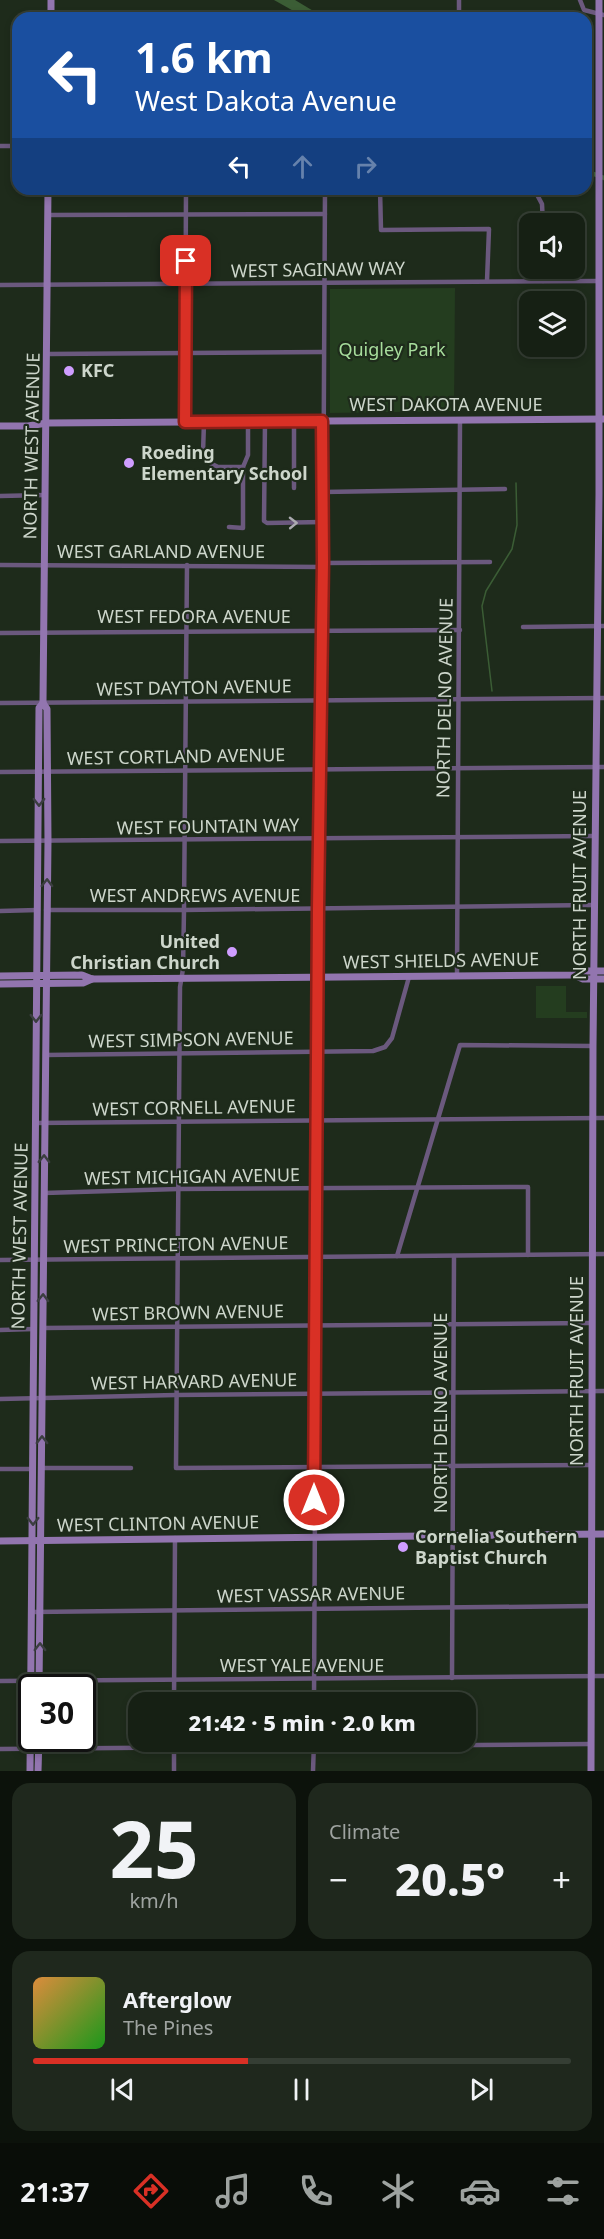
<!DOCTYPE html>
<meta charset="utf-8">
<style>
:root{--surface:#162014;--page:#1f281d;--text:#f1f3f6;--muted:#9ea3a0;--line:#353e34;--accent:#d93025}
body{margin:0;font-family:"Noto Sans",sans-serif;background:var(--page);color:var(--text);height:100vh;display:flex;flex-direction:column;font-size:22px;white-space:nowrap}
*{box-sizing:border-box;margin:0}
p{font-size:20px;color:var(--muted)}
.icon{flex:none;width:33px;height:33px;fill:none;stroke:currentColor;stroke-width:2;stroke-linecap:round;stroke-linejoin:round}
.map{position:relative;height:1771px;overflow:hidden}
.panel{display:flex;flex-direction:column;gap:12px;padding:12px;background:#0c120b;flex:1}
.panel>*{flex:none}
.banner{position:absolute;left:12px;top:12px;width:580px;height:183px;border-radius:18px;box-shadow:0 3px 9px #0003,0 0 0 2px var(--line);background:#1a4fa0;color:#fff;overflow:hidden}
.tools{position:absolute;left:519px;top:213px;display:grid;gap:12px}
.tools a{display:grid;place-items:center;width:66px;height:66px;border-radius:12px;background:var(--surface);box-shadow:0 3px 9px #0003,0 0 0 2px var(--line);font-size:30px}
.speed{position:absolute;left:18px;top:1674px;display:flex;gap:12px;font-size:30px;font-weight:700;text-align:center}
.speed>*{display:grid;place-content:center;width:78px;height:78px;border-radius:50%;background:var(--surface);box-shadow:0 3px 9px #0003,0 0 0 2px var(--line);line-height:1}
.speed .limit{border:3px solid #111;border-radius:9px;background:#fff;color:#111}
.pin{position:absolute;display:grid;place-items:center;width:51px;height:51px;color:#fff;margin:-26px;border-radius:12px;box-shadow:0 3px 9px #0006}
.me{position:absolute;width:66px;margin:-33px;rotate:0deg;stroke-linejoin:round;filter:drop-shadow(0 0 4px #0008)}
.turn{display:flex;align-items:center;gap:21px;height:126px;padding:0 24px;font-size:27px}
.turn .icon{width:78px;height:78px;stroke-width:2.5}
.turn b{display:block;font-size:42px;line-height:51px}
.lanes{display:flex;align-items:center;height:57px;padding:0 24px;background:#0003;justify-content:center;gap:30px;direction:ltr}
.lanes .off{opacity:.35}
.big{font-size:45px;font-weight:800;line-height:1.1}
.panel .tile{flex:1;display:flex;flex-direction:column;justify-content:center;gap:9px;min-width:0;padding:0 21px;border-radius:18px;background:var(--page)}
.panel .dial{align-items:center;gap:0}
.dial b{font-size:78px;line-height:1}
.song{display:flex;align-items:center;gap:18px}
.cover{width:72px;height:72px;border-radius:9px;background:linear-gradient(135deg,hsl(30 70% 55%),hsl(120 70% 35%))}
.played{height:6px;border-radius:3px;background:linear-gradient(90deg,var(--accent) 40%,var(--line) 40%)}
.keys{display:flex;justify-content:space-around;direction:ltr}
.heat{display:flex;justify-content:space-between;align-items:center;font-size:33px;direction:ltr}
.panel .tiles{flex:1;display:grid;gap:12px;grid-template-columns:1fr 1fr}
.tile:last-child{grid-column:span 2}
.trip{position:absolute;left:128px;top:1692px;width:348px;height:60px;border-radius:18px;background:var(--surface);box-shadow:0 3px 9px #0003,0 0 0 2px var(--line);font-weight:800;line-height:60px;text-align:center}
.tabs{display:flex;height:96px;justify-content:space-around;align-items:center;background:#090d08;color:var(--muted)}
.tabs .icon{width:42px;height:42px}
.tabs .current{color:var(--accent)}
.tabs b{font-size:27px;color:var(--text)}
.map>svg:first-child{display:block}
.green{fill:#243d1f}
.water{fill:#3b5d35}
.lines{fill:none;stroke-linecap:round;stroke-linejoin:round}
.stream{stroke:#3b5d35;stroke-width:1.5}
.canal{stroke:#3b5d35;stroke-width:4.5}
.street{stroke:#6b597e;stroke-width:4.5}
.secondary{stroke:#9275af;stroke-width:7}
.oneway{stroke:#abaab0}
.oneway2{stroke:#3b3e40}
.route-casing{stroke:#8d1f18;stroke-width:15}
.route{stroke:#d93025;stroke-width:10}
.poi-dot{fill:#cf9dff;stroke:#1e2b1b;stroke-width:2}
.labels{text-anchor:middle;stroke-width:4.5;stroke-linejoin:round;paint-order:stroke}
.street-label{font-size:18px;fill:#cdd6cb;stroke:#1e2b1b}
.park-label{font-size:18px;fill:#a7dd9c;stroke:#1e2b1b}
.poi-label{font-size:18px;font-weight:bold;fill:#cdd6cb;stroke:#1e2b1b;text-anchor:start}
</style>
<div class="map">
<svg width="604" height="1771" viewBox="0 0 604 1771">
<rect width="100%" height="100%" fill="#1e2b1b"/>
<g class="green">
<polygon points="455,288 454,411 330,413 330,289"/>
<polygon points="536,986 566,986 566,1012 587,1012 587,1018 536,1018"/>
</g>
<polygon class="water" points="274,0 295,0 325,18 306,18"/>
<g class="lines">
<polyline class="stream" points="492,691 482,606 486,591 512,549 517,525 516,483"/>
<polyline class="canal" points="586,171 604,178"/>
<g class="street">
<polyline points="580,0 584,10 604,15"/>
<polyline points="459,18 459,0"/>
<polyline points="0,146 18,146"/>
<polyline points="380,189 381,230 489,229 487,281"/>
<polyline points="534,189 542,204 543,224"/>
<polyline points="48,215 325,214"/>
<polyline points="543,281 543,268"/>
<polyline points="0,285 599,281"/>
<polyline points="48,354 323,352"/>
<polyline points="265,421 264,521 267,523 323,522"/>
<polyline points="185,422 186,189"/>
<polyline points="204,422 203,453 206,461 218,467 243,467"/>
<polyline points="294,422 294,488"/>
<polyline points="323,492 505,489"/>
<polyline points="0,496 45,495"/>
<polyline points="229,527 243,528 243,467 248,455 248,421"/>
<polyline points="323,563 490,562"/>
<polyline points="0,565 322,567"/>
<polyline points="187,565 184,910 183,969 180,987 176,1468 592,1465"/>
<polyline points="523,627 604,626"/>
<polyline points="0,633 460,630"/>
<polyline points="0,703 604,698"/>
<polyline points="0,772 604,767"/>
<polyline points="0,841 595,836"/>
<polyline points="46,910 184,910 595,905"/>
<polyline points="0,911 38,910"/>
<polyline points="457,976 460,420"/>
<polyline points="45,1055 373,1051 385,1047 392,1038 409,977"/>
<polyline points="36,1123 604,1118"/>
<polyline points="44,1193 178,1189 528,1187 528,1255"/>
<polyline points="397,1256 460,1045 593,1046"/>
<polyline points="0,1260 604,1254"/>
<polyline points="43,1328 592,1323"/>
<polyline points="0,1330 34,1329"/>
<polyline points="0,1399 176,1395 604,1391"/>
<polyline points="42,1468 131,1468"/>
<polyline points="0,1469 33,1469"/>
<polyline points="32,1612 591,1606"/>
<polyline points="452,1678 454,1256"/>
<polyline points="0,1681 604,1676"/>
<polyline points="174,1702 175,1538"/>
<polyline points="314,1702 318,909 323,563 325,189"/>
<polyline points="0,1749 591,1744"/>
<polyline points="174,1771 174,1742"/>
<polyline points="313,1771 314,1742"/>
</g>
<g class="secondary">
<polyline points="51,18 51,0"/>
<polyline points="0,426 28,426 47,423 604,419"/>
<polyline points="574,975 583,979 604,979"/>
<polyline points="0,976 82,975 92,979 574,975 581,971 604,971"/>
<polyline points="0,984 83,983 92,979"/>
<polyline points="0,1541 604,1534"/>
<polyline points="39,1688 48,841 47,709 43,703"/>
<polyline points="30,1771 39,708 43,703 48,189"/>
<polyline points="38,1771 39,1738"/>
<polyline points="591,1771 593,1046 599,494 599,0"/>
</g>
</g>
<defs><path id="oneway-chevron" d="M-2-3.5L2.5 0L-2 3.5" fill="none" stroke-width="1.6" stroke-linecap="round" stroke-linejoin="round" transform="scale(1.5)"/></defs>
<use class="oneway" href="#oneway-chevron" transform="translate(293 523) rotate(-1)"/>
<g class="oneway2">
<use href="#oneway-chevron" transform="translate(39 802) rotate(90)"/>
<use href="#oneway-chevron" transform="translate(47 883) rotate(-89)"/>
<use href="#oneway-chevron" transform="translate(36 1018) rotate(90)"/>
<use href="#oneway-chevron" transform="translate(44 1159) rotate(-89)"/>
<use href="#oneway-chevron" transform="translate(43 1298) rotate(-89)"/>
<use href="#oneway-chevron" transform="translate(42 1440) rotate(-90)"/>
<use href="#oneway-chevron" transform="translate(33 1521) rotate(90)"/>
<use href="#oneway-chevron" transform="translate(40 1647) rotate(-90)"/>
</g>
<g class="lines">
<g class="route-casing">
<polyline id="route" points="186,261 185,422 322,421 323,562 318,909 314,1500"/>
</g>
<use href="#route" class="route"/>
</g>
<g class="poi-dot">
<circle cx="69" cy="371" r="6"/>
<circle cx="129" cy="463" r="6"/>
<circle cx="232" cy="952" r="6"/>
<circle cx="403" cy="1547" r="6"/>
</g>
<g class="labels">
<g class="street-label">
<text transform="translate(318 270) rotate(-1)" y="6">WEST SAGINAW WAY</text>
<text x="446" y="411">WEST DAKOTA AVENUE</text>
<text transform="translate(32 446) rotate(-89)" y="6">NORTH WEST AVENUE</text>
<text x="161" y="558">WEST GARLAND AVENUE</text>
<text x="194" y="623">WEST FEDORA AVENUE</text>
<text transform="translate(194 688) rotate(-1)" y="6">WEST DAYTON AVENUE</text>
<text transform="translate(445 698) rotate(-89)" y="6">NORTH DELNO AVENUE</text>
<text transform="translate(176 757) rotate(-1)" y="6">WEST CORTLAND AVENUE</text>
<text transform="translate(208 827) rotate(-1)" y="6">WEST FOUNTAIN WAY</text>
<text transform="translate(580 885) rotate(-90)" y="6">NORTH FRUIT AVENUE</text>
<text x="195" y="902">WEST ANDREWS AVENUE</text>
<text transform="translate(441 961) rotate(-1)" y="6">WEST SHIELDS AVENUE</text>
<text transform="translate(191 1040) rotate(-1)" y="6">WEST SIMPSON AVENUE</text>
<text transform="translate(194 1108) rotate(-1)" y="6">WEST CORNELL AVENUE</text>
<text transform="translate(192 1177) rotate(-1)" y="6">WEST MICHIGAN AVENUE</text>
<text transform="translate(20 1236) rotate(-89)" y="6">NORTH WEST AVENUE</text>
<text transform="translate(176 1245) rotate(-1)" y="6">WEST PRINCETON AVENUE</text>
<text transform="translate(188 1313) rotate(-1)" y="6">WEST BROWN AVENUE</text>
<text transform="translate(577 1371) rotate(-90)" y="6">NORTH FRUIT AVENUE</text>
<text transform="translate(194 1382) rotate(-1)" y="6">WEST HARVARD AVENUE</text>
<text transform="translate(441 1413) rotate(-90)" y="6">NORTH DELNO AVENUE</text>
<text transform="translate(158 1524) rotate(-1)" y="6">WEST CLINTON AVENUE</text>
<text transform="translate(311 1595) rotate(-1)" y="6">WEST VASSAR AVENUE</text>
<text x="302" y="1672">WEST YALE AVENUE</text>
</g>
<g class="park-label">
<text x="392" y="356">Quigley Park</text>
</g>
<g class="poi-label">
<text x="81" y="377">KFC</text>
<text x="141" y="459">Roeding<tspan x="141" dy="21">Elementary School</tspan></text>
<text x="220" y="948" text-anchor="end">United<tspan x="220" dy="21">Christian Church</tspan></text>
<text x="415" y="1543">Cornelia Southern<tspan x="415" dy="21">Baptist Church</tspan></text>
</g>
</g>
</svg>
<div class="tools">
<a><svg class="icon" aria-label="sound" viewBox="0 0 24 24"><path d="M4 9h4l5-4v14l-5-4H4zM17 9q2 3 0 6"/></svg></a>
<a><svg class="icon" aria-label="layers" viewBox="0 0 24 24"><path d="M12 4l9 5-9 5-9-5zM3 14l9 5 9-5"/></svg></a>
</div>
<div class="speed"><div class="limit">30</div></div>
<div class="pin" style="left:186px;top:261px;background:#d93025"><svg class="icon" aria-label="arrive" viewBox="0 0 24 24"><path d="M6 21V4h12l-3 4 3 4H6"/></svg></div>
<svg class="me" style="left:314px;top:1500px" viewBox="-20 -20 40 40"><circle r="17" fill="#d93025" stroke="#fff" stroke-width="3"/><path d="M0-11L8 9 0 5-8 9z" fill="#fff"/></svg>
<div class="trip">21:42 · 5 min · 2.0 km</div>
<div class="banner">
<div class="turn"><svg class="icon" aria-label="left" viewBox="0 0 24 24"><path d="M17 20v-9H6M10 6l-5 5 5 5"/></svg><div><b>1.6 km</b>West Dakota Avenue</div></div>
<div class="lanes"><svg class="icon" aria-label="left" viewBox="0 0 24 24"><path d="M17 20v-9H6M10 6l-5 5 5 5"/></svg><svg class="icon off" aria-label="ahead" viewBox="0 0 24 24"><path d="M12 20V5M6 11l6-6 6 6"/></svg><svg class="icon off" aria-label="right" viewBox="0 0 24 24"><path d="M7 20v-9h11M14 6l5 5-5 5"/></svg></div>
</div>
</div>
<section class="panel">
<div class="tiles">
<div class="tile dial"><b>25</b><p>km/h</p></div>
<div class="tile"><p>Climate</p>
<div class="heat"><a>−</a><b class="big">20.5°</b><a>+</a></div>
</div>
<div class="tile">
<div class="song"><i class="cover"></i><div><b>Afterglow</b><p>The Pines</p></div></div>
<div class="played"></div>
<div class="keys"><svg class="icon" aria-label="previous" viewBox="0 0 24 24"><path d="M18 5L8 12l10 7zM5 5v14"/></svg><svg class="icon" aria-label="pause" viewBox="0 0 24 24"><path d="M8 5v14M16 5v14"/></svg><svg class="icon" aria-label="next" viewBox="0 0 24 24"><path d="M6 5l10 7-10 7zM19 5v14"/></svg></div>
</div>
</div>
</section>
<nav class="tabs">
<b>21:37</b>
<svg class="icon current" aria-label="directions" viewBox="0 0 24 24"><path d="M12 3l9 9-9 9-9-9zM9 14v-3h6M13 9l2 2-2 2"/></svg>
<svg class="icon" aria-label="music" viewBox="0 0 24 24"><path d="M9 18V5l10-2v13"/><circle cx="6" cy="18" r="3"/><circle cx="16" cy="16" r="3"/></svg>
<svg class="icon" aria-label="phone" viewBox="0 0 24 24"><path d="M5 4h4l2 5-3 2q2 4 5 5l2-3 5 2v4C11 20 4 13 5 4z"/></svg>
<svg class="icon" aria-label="climate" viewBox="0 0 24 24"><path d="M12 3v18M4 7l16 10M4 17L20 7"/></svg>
<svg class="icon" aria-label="car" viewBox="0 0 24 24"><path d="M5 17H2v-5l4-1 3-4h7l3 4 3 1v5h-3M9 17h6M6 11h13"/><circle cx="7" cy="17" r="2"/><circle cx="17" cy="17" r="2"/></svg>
<svg class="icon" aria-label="filters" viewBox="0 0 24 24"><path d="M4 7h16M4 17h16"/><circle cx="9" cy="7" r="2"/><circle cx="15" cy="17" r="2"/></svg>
</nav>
